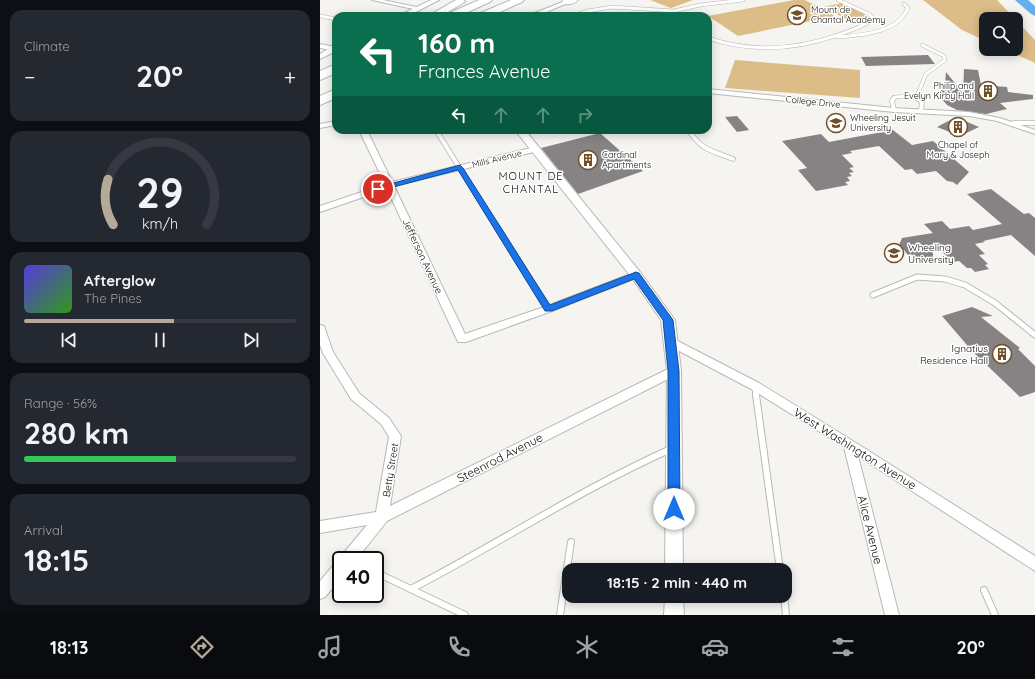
<!DOCTYPE html>
<meta charset="utf-8">
<style>
:root{--surface:#171b24;--page:#242831;--text:#f1f3f6;--muted:#9ea1a6;--line:#363941;--accent:#b7a999}
body{margin:0;font-family:Quicksand,sans-serif;background:var(--page);color:var(--text);height:100vh;display:flex;flex-direction:column;font-size:15px;white-space:nowrap}
*{box-sizing:border-box;margin:0}
p{font-size:13px;color:var(--muted)}
.icon{flex:none;width:22px;height:22px;fill:none;stroke:currentColor;stroke-width:2;stroke-linecap:round;stroke-linejoin:round}
.map{position:relative;flex:1;overflow:hidden}
.side{display:flex;flex-direction:column;gap:10px;padding:10px;background:#0d0f14;width:320px}
.side>*{flex:none}
.hud{position:absolute;left:12px;top:12px;width:380px;height:122px;border-radius:12px;box-shadow:0 2px 10px #0003;background:#0b6e4f;color:#fff;overflow:hidden}
.tools{position:absolute;left:659px;top:12px;display:grid;gap:8px}
.tools a{display:grid;place-items:center;width:44px;height:44px;border-radius:8px;background:var(--surface);box-shadow:0 2px 10px #0003;font-size:20px}
.speed{position:absolute;left:12px;top:551px;display:flex;gap:8px;font-size:20px;font-weight:700;text-align:center}
.speed>*{display:grid;place-content:center;width:52px;height:52px;border-radius:50%;background:var(--surface);box-shadow:0 2px 10px #0003;line-height:1}
.speed .limit{border:2px solid #111;border-radius:6px;background:#fff;color:#111}
.pin{position:absolute;display:grid;place-items:center;width:34px;height:34px;color:#fff;margin:-17px;border:2px solid #fff;border-radius:50%;box-shadow:0 1px 4px #0007}
.me{position:absolute;width:44px;margin:-22px;rotate:0deg;stroke-linejoin:round;filter:drop-shadow(0 0 3px #0008)}
.turn{display:flex;align-items:center;gap:14px;height:84px;padding:0 20px;font-size:18px}
.turn .icon{width:52px;height:52px;stroke-width:2.5}
.turn b{display:block;font-size:28px;line-height:34px}
.lanes{display:flex;align-items:center;height:38px;padding:0 20px;background:#0003;justify-content:center;gap:20px;direction:ltr}
.lanes .off{opacity:.35}
.big{font-size:30px;font-weight:800;line-height:1.1}
.side .card{flex:1;display:flex;flex-direction:column;justify-content:center;gap:6px;min-width:0;padding:0 14px;border-radius:12px;background:var(--page)}
.side .dial{align-items:center;gap:0}
.dial svg{height:104px;overflow:visible;fill:none;stroke:var(--line);stroke-width:7;stroke-linecap:round;text-anchor:middle}
.dial text{fill:var(--text);stroke:none}
.song{display:flex;align-items:center;gap:12px}
.cover{width:48px;height:48px;border-radius:6px;background:linear-gradient(135deg,hsl(250 70% 55%),hsl(110 70% 35%))}
.played{height:4px;border-radius:2px;background:linear-gradient(90deg,var(--accent) 55%,var(--line) 55%)}
.keys{display:flex;justify-content:space-around;direction:ltr}
.heat{display:flex;justify-content:space-between;align-items:center;font-size:22px;direction:ltr}
.charge{height:6px;border-radius:3px;background:linear-gradient(90deg,#34c759 56%,var(--line) 0)}
.trip{position:absolute;left:242px;top:563px;width:230px;height:40px;border-radius:12px;background:var(--surface);box-shadow:0 2px 10px #0003;font-weight:800;line-height:40px;text-align:center}
.menu{display:flex;height:64px;justify-content:space-around;align-items:center;background:#090b0e;color:var(--muted)}
.menu .icon{width:28px;height:28px}
.menu .on{color:var(--accent)}
.menu b{font-size:18px;color:var(--text)}
main{display:flex;flex:1;min-height:0}
.map>svg:first-child{display:block}
.green{fill:#dcbc87}
.lines{fill:none;stroke-linecap:round;stroke-linejoin:round}
.river{fill:#65afec;fill-rule:evenodd}
.building{fill:#878384}
.service-far3-casing{stroke:#bab8b5;stroke-width:4}
.service-far2-casing{stroke:#bab8b5;stroke-width:5.5}
.service-far1-casing{stroke:#bab8b5;stroke-width:7}
.service-casing{stroke:#bab8b5;stroke-width:8}
.minor-casing{stroke:#bab8b5;stroke-width:2}
.tertiary-casing{stroke:#bab8b5;stroke-width:2}
.motorway-casing{stroke:#bab8b5;stroke-width:2}
.service-far3{stroke:#fff;stroke-width:3}
.service-far2{stroke:#fff;stroke-width:4}
.service-far1{stroke:#fff;stroke-width:5}
.service{stroke:#fff;stroke-width:6}
.minor{fill:#fff;fill-rule:evenodd}
.tertiary{fill:#fff;fill-rule:evenodd}
.motorway{fill:#fff;fill-rule:evenodd}
.route{fill:#1a73e8;stroke:#114b97}
.labels{text-anchor:middle;stroke-width:3;stroke-linejoin:round;paint-order:stroke}
.far-poi-label{font-size:9px;fill:#0e0e0c;stroke:#fff;text-anchor:start}
.far-street-label{font-size:9px;fill:#0e0e0c;stroke:#fff}
.poi-label{font-size:10px;fill:#0e0e0c;stroke:#fff;text-anchor:start}
.street-label{font-size:10px;fill:#0e0e0c;stroke:#fff}
.neighbourhood-label{font-size:11px;letter-spacing:1px;fill:#0e0e0c;stroke:#fff}
.near-street-label{font-size:12px;fill:#0e0e0c;stroke:#fff}
</style>
<main>
<section class="side">
<div class="card"><p>Climate</p>
<div class="heat"><a>−</a><b class="big">20°</b><a>+</a></div>
</div>
<div class="card dial"><svg viewBox="0 0 100 80">
<path d="M14 69A42 42 0 1 1 86 69"/>
<path d="M14 69A42 42 0 0 1 10 34" stroke="#b7a999"/>
<text x="50" y="56" font-size="32" font-weight="700">29</text>
<text x="50" y="72" font-size="11">km/h</text>
</svg></div>
<div class="card">
<div class="song"><i class="cover"></i><div><b>Afterglow</b><p>The Pines</p></div></div>
<div class="played"></div>
<div class="keys"><svg class="icon" aria-label="previous" viewBox="0 0 24 24"><path d="M18 5L8 12l10 7zM5 5v14"/></svg><svg class="icon" aria-label="pause" viewBox="0 0 24 24"><path d="M8 5v14M16 5v14"/></svg><svg class="icon" aria-label="next" viewBox="0 0 24 24"><path d="M6 5l10 7-10 7zM19 5v14"/></svg></div>
</div>
<div class="card"><p>Range · 56%</p><b class="big">280 km</b><div class="charge"></div></div>
<div class="card"><p>Arrival</p><b class="big">18:15</b></div>
</section>
<div class="map">
<svg width="715" height="615" viewBox="0 0 715 615">
<rect width="100%" height="100%" fill="#f6f4f1"/>
<g class="green">
<polygon points="330,0 373,0 351,8"/>
<polygon points="474,0 485,0 515,16 418,36 388,16"/>
<polygon points="603,0 677,0 695,19 666,19 666,41 642,30"/>
<polygon points="522,3 550,17 530,21 503,7"/>
<polygon points="696,20 715,40 715,63 684,49 696,49"/>
<polygon points="415,60 540,70 540,98 405,88"/>
</g>
<g class="lines">
<polygon class="river" points="695,0 708,0 715,6 715,16 711,14"/>
</g>
<g class="building">
<polygon points="608,55 615,64 546,66 541,57"/>
<polygon points="644,69 658,70 661,85 687,87 688,92 713,95 713,99 680,103 687,109 666,114 637,110 627,105 620,97 621,84 625,84 626,72 643,93"/>
<polygon points="417,116 429,130 417,132 405,117"/>
<polygon points="636,117 659,127 640,136 617,127"/>
<polygon points="573,130 592,145 613,141 649,172 637,185 633,182 627,181 616,171 597,174 592,169 585,170 559,146 530,151 532,153 522,155 534,167 529,168 534,172 529,173 532,176 527,177 530,181 525,182 528,185 496,191 478,170 487,168 462,141 501,134 509,142"/>
<polygon points="280,133 323,171 258,194 221,148"/>
<polygon points="671,189 704,214 709,213 715,218 715,256 691,235 663,241 665,242 655,244 665,254 659,255 668,264 665,265 669,269 655,272 651,268 647,268 639,261 632,262 613,242 613,259 598,262 591,254 588,255 583,249 577,250 582,238 613,233 604,224 622,221 630,229 649,226 653,230 682,224 647,194"/>
<polygon points="652,307 673,316 661,317 700,348 698,349 715,366 715,392 700,397 653,352 622,316"/>
</g>
<g class="lines">
<g class="service-far3-casing">
<g id="service-far3">
<polyline points="0,16 16,19"/>
<polyline points="253,16 268,11 292,7 354,11 380,5 423,0"/>
<path d="M517 37C542 35 576 34 588 8L584 4"/>
<path d="M388 38C432 53 475 50 518 35 530 31 542 27 552 20V17L549 14 518 0"/>
<polyline points="596,98 606,74 625,60 624,56 602,45"/>
<polyline points="573,99 575,97 589,96 599,99"/>
</g>
</g>
<g class="service-far2-casing">
<g id="service-far2">
<polyline points="597,98 602,102 601,111"/>
<polyline points="574,110 572,101 574,98"/>
<polyline points="693,123 715,123"/>
<polyline points="116,130 177,228"/>
<path d="M369 130C380 150 393 151 413 159"/>
</g>
</g>
<g class="service-far1-casing">
<g id="service-far1">
<polyline points="177,227 228,309"/>
<polyline points="553,295 597,277 625,279 645,285 675,303 715,335"/>
<polyline points="435,387 436,396"/>
</g>
</g>
<g class="service-casing">
<g id="service">
<polyline points="436,395 460,570"/>
<polyline points="55,572 145,615"/>
<path d="M91 589C178 544 261 489 351 449"/>
<polyline points="664,590 675,615"/>
<polyline points="464,596 466,615"/>
<polyline points="240,615 251,542"/>
</g>
</g>
<g class="minor-casing">
<g id="minor">
<polygon points="52,0 63,0 101,8 98,10"/>
<polygon points="0,44 16,47 16,51 0,48"/>
<polygon points="388,89 574,108 649,112 680,118 715,130 715,134 677,121 649,116 574,112 388,93"/>
<polygon points="16,121 16,125 0,128 0,124"/>
<polygon points="39,130 47,130 72,182 215,147 219,149 218,151 74,186 145,334 224,307 313,273 319,273 321,275 319,277 232,311 146,342 138,342 67,189 0,212 0,206 65,184"/>
<polygon points="0,325 4,326 5,329 13,352 39,393 69,418 81,436 70,506 350,368 358,368 360,371 358,374 67,521 36,560 21,560 21,578 5,597 0,599 0,581 16,562 20,561 22,555 47,525 0,533 0,521 56,512 69,437 61,424 31,399 3,353 0,345"/>
<polygon points="350,337 439,383 533,441 715,556 715,571 538,456 579,615 565,615 524,447 431,389 346,344 345,341 346,338"/>
</g>
</g>
<g class="tertiary-casing">
<g id="tertiary">
<polygon points="111,0 119,0 88,16 78,16"/>
<polygon points="245,1 250,2 217,16 207,16"/>
<polygon points="13,46 16,46 16,51 0,59 0,54"/>
<polygon points="195,130 205,130 320,272 355,320 361,371 363,570 345,570 347,371 341,320 312,278"/>
<polygon points="345,596 363,596 364,615 344,615"/>
</g>
</g>
<g class="motorway-casing">
<g id="motorway">
<polygon points="136,0 144,0 145,2 121,16 108,16"/>
<polygon points="159,0 172,0 170,2 139,16 126,16 127,14"/>
<polygon points="191,0 204,0 202,2 171,16 157,16 158,14"/>
<path d="M243 0H258C255 4 248 5 244 4L242 2Z"/>
<polygon points="16,64 16,73 0,80 0,71"/>
<polygon points="16,89 16,98 0,105 0,96"/>
</g>
</g>
<use href="#service-far3" class="service-far3"/>
<use href="#service-far2" class="service-far2"/>
<use href="#service-far1" class="service-far1"/>
<use href="#service" class="service"/>
<use href="#minor" class="minor"/>
<use href="#tertiary" class="tertiary"/>
<use href="#motorway" class="motorway"/>
</g>
<polygon class="route" points="140,165 143,168 230,305 316,272 319,273 353,320 359,371 360,509 358,513 354,514 350,513 348,509 348,371 343,320 314,279 232,311 225,311 138,170 58,191 54,189 55,188"/>
<defs>
<g id="school-ring" transform="scale(1)"><circle r="9.5" fill="#fff" stroke="#714f27" stroke-width="1.5"/><path d="M0-5L7-2L0 1L-7-2ZM-4 1L0 2.5L4 1V4Q0 6-4 4Z" fill="#714f27"/></g>
<g id="building-ring" transform="scale(1)"><circle r="9.5" fill="#fff" stroke="#714f27" stroke-width="1.5"/><path d="M-4-6H4V6H1V3H-1V6H-4ZM-2.5-4.3h1.7v1.8h-1.7ZM.8-4.3h1.7v1.8H.8ZM-2.5-1h1.7V.8h-1.7ZM.8-1h1.7V.8H.8Z" fill="#714f27"/></g>
<g id="university-ring" transform="scale(1)"><circle r="9.5" fill="#fff" stroke="#714f27" stroke-width="1.5"/><path d="M0-5L7-2L0 1L-7-2ZM-4 1L0 2.5L4 1V4Q0 6-4 4Z" fill="#714f27"/></g>
</defs>
<g fill-rule="evenodd">
<use href="#school-ring" x="477" y="15"/>
<use href="#building-ring" x="668" y="91"/>
<use href="#school-ring" x="516" y="123"/>
<use href="#building-ring" x="638" y="127"/>
<use href="#building-ring" x="268" y="160"/>
<use href="#university-ring" x="574" y="253"/>
<use href="#building-ring" x="682" y="354"/>
</g>
<g class="labels">
<g class="far-poi-label">
<text x="491" y="13">Mount de<tspan x="491" dy="10">Chantal Academy</tspan></text>
<text x="654" y="89" text-anchor="end">Philip and<tspan x="654" dy="10">Evelyn Kirby Hall</tspan></text>
<text x="530" y="121">Wheeling Jesuit<tspan x="530" dy="10">University</tspan></text>
<text x="638" y="148" text-anchor="middle">Chapel of<tspan x="638" dy="10">Mary &amp; Joseph</tspan></text>
<text x="282" y="158">Cardinal<tspan x="282" dy="10">Apartments</tspan></text>
</g>
<g class="far-street-label">
<text transform="translate(493 102) rotate(6)" y="3">College Drive</text>
<text transform="translate(177 159) rotate(-14)" y="3">Mills Avenue</text>
</g>
<g class="poi-label">
<text x="588" y="251">Wheeling<tspan x="588" dy="12">University</tspan></text>
<text x="668" y="352" text-anchor="end">Ignatius<tspan x="668" dy="12">Residence Hall</tspan></text>
</g>
<g class="street-label">
<text transform="translate(103 256) rotate(65)" y="4">Jefferson Avenue</text>
<text transform="translate(70 470) rotate(-81)" y="4">Betty Street</text>
</g>
<g class="neighbourhood-label">
<text x="211" y="180">MOUNT DE<tspan x="211" dy="13">CHANTAL</tspan></text>
</g>
<g class="near-street-label">
<text transform="translate(535 449) rotate(32)" y="4">West Washington Avenue</text>
<text transform="translate(180 458) rotate(-27)" y="4">Steenrod Avenue</text>
<text transform="translate(550 530) rotate(76)" y="4">Alice Avenue</text>
</g>
</g>
</svg>
<div class="tools">
<a><svg class="icon" aria-label="search" viewBox="0 0 24 24"><circle cx="10" cy="10" r="6"/><path d="M15 15l6 6"/></svg></a>
</div>
<div class="speed"><div class="limit">40</div></div>
<div class="pin" style="left:58px;top:189px;background:#d93025"><svg class="icon" aria-label="arrive" viewBox="0 0 24 24"><path d="M6 21V4h12l-3 4 3 4H6"/></svg></div>
<svg class="me" style="left:354px;top:509px" viewBox="-20 -20 40 40"><circle r="19" fill="#fff"/><path d="M0-13L10 11 0 6-10 11z" fill="#1a73e8"/></svg>
<div class="trip">18:15 · 2 min · 440 m</div>
<div class="hud">
<div class="turn"><svg class="icon" aria-label="left" viewBox="0 0 24 24"><path d="M17 20v-9H6M10 6l-5 5 5 5"/></svg><div><b>160 m</b>Frances Avenue</div></div>
<div class="lanes"><svg class="icon" aria-label="left" viewBox="0 0 24 24"><path d="M17 20v-9H6M10 6l-5 5 5 5"/></svg><svg class="icon off" aria-label="ahead" viewBox="0 0 24 24"><path d="M12 20V5M6 11l6-6 6 6"/></svg><svg class="icon off" aria-label="ahead" viewBox="0 0 24 24"><path d="M12 20V5M6 11l6-6 6 6"/></svg><svg class="icon off" aria-label="right" viewBox="0 0 24 24"><path d="M7 20v-9h11M14 6l5 5-5 5"/></svg></div>
</div>
</div>
</main>
<nav class="menu">
<b>18:13</b>
<svg class="icon on" aria-label="directions" viewBox="0 0 24 24"><path d="M12 3l9 9-9 9-9-9zM9 14v-3h6M13 9l2 2-2 2"/></svg>
<svg class="icon" aria-label="music" viewBox="0 0 24 24"><path d="M9 18V5l10-2v13"/><circle cx="6" cy="18" r="3"/><circle cx="16" cy="16" r="3"/></svg>
<svg class="icon" aria-label="phone" viewBox="0 0 24 24"><path d="M5 4h4l2 5-3 2q2 4 5 5l2-3 5 2v4C11 20 4 13 5 4z"/></svg>
<svg class="icon" aria-label="climate" viewBox="0 0 24 24"><path d="M12 3v18M4 7l16 10M4 17L20 7"/></svg>
<svg class="icon" aria-label="car" viewBox="0 0 24 24"><path d="M5 17H2v-5l4-1 3-4h7l3 4 3 1v5h-3M9 17h6M6 11h13"/><circle cx="7" cy="17" r="2"/><circle cx="17" cy="17" r="2"/></svg>
<svg class="icon" aria-label="filters" viewBox="0 0 24 24"><path d="M4 7h16M4 17h16"/><circle cx="9" cy="7" r="2"/><circle cx="15" cy="17" r="2"/></svg>
<b>20°</b>
</nav>
